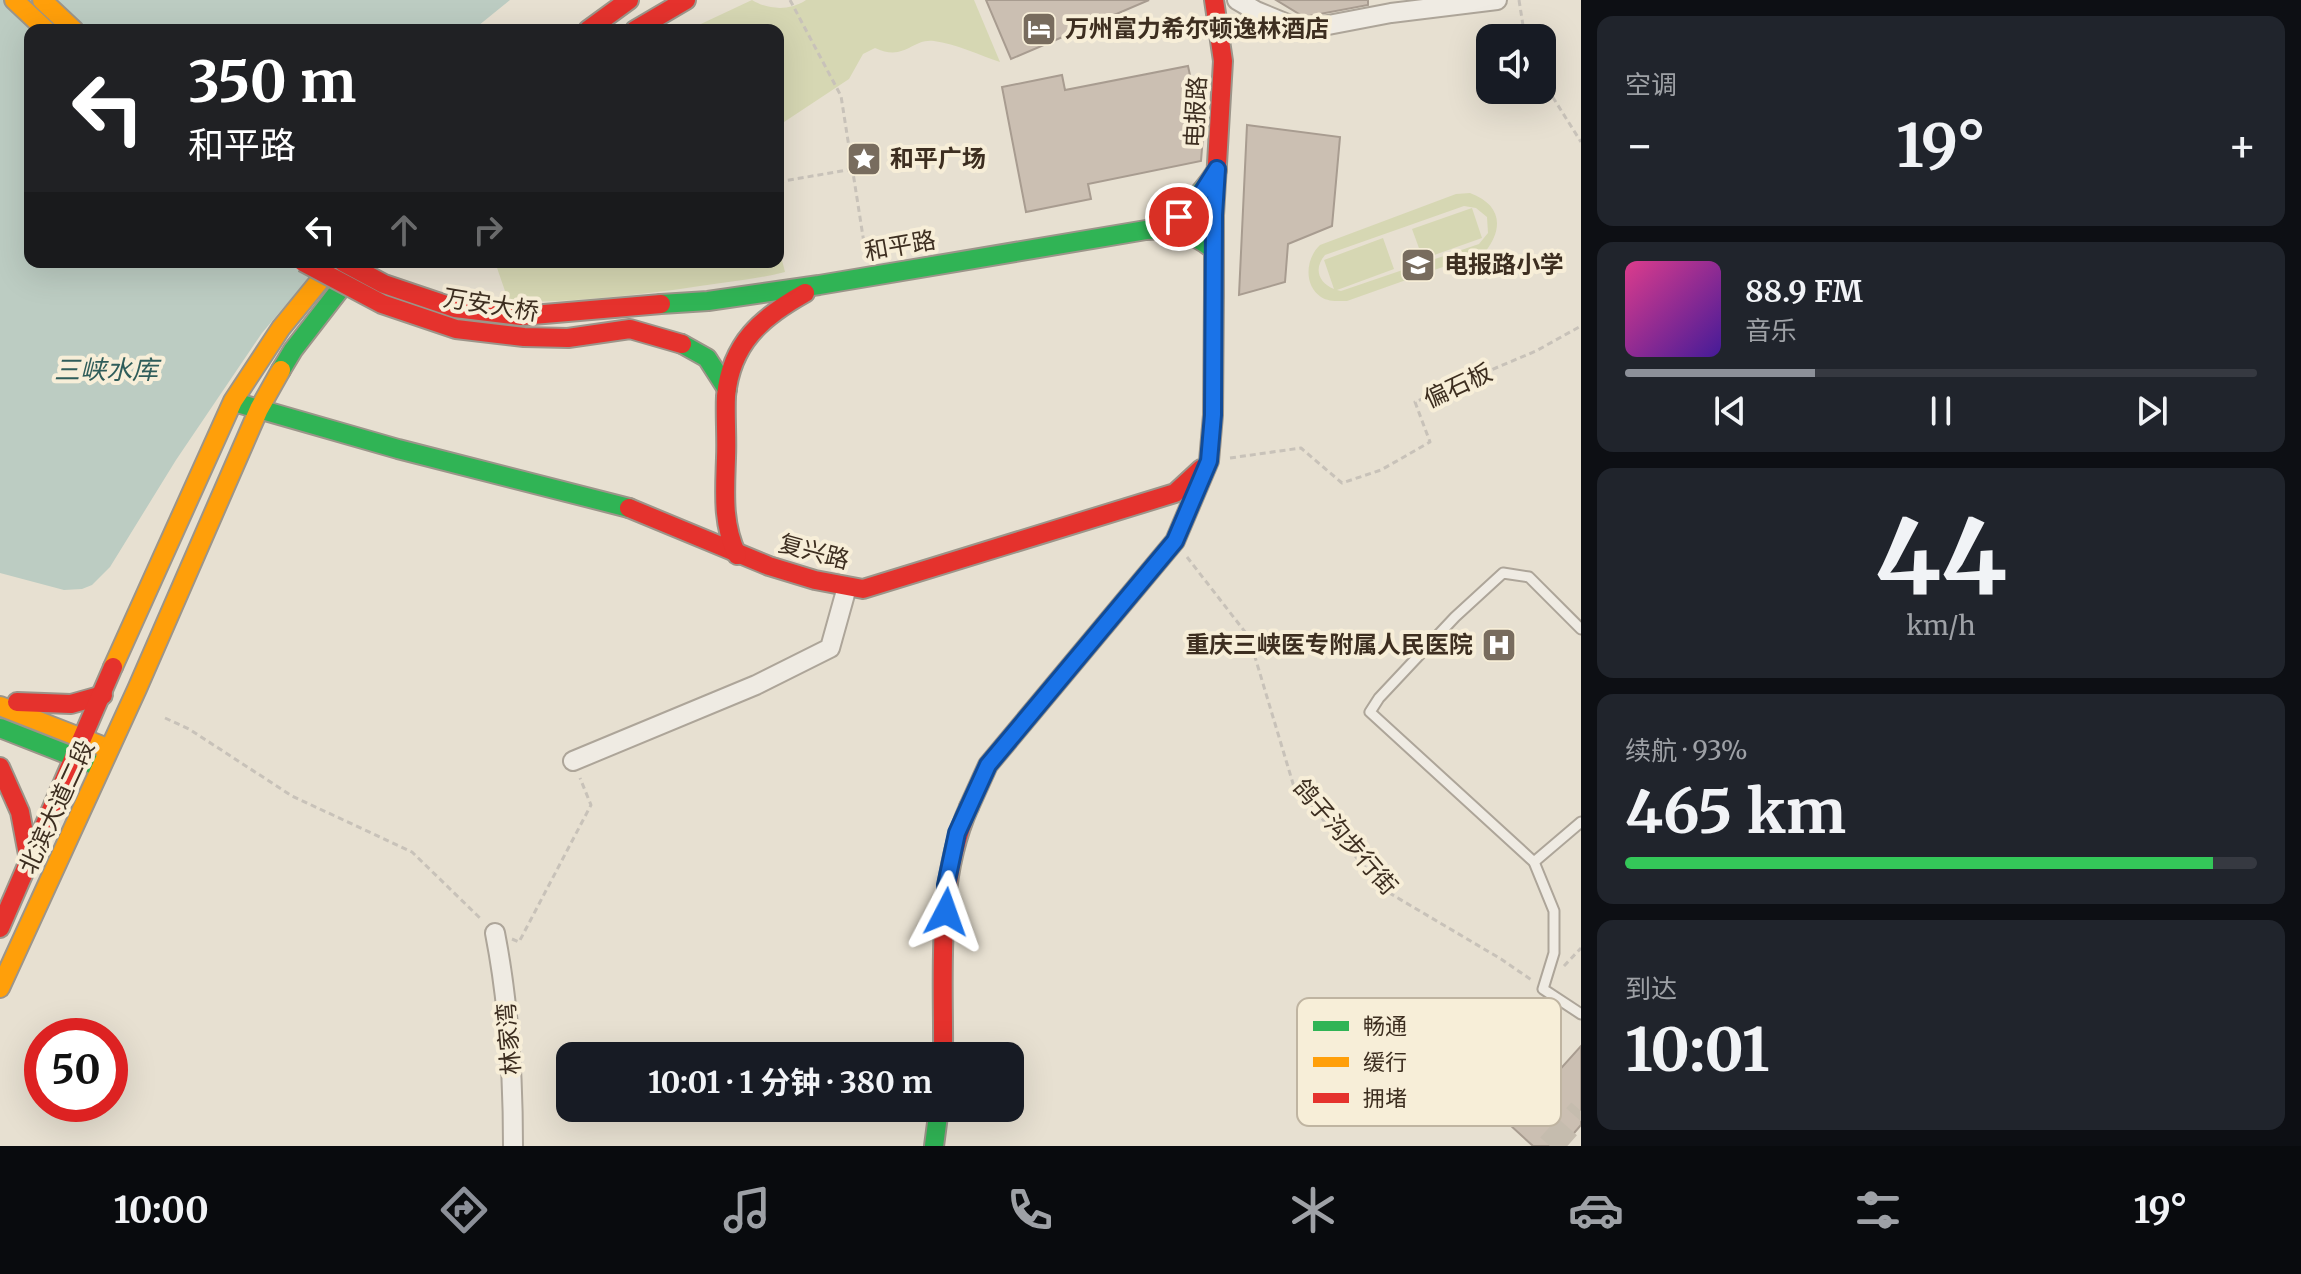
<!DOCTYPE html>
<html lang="zh">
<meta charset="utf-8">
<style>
:root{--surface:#171b24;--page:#20242c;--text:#f1f3f6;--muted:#9ea1a6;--line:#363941;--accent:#8c9099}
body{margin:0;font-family:Merriweather,"Noto Sans SC",serif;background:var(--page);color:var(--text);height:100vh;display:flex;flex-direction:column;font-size:30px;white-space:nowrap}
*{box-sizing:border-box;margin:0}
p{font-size:26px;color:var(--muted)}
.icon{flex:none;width:44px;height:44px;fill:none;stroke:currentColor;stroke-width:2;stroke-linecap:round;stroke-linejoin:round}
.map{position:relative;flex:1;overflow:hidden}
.sheet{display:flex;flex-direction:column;gap:16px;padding:16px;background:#0d0f14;width:720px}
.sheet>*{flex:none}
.banner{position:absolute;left:24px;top:24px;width:760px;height:244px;border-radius:16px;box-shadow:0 8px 32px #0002;background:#202124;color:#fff;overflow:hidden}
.buttons{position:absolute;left:1476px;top:24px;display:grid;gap:16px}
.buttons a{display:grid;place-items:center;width:80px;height:80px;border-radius:16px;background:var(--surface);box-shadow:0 8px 32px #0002;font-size:40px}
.speed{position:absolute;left:24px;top:1018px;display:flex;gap:16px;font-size:40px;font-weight:700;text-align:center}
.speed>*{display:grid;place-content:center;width:104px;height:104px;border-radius:50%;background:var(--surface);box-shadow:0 8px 32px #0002;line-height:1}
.speed .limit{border:12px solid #d22;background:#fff;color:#111}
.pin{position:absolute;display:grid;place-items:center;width:68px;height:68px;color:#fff;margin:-34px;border:4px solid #fff;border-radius:50%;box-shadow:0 2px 8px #0007}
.me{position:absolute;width:88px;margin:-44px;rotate:4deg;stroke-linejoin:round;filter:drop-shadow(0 0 6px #0008)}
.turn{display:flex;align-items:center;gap:28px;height:168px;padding:0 32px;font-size:36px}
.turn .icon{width:104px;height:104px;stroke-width:2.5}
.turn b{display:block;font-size:56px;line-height:68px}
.lanes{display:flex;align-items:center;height:76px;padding:0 32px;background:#0003;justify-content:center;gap:40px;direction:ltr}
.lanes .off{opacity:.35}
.big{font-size:60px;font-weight:700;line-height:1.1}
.sheet .card{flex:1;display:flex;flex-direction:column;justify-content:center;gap:12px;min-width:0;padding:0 28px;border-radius:16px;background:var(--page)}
.sheet .dial{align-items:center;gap:0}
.dial b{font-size:104px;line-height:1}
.song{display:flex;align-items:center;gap:24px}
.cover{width:96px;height:96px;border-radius:12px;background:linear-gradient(135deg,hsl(330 70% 55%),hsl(260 70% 35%))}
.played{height:8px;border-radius:4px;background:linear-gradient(90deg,var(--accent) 30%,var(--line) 30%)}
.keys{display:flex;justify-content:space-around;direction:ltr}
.heat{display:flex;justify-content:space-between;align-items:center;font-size:44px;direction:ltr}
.charge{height:12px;border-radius:6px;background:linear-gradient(90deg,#34c759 93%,var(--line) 0)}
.trip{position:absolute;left:556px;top:1042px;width:468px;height:80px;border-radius:16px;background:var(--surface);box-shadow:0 8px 32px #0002;font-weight:700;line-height:80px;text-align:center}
.menu{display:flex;height:128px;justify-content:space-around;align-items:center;background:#090b0e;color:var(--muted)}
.menu .icon{width:56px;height:56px}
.menu .current{color:var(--accent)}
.menu b{font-size:36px;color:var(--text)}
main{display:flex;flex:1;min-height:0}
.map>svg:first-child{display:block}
.green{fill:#d6d7b3;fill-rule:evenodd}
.water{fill:#bcccc2}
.building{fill:#cbbfb2;stroke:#a89c90;stroke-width:2}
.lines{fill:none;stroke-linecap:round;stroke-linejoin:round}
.secondary-tunnel{stroke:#c5bcae;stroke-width:26;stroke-dasharray:26 13;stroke-linecap:butt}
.lane-casing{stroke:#ada599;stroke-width:13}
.street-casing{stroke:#ada599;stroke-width:22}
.fast-casing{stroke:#9c958a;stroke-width:22}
.slow-casing{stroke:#9c958a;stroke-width:22}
.jam-casing{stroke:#9c958a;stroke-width:22}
.path{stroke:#c8c2b9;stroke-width:3;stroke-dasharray:6 4;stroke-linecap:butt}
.lane{stroke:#efebe3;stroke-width:9}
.street{stroke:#efebe3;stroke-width:18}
.fast{stroke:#30b455;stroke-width:18}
.slow{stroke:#ff9f0a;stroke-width:18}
.jam{stroke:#e5322d;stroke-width:18}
.jam-bridge-casing{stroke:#9c958a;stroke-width:22;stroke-linecap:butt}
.jam-bridge{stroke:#e5322d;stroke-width:18}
.route-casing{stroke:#114b97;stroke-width:20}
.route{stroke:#1a73e8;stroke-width:14}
.labels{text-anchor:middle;stroke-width:8;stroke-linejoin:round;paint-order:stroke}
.poi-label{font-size:24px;font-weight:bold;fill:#3d2e20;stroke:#f7eed8;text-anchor:start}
.street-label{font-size:24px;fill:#3d2e20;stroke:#f7eed8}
.water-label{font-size:26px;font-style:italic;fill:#2f5d5a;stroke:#f7eed8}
.key{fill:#f7eed8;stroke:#bfb4a1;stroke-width:2}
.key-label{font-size:22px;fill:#3d2e20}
</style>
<main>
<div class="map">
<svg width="1581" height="1146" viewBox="0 0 1581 1146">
<rect width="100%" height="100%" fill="#e7e0d1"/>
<g class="green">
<path d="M752 0C768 10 790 11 806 0H974L1000 62C979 55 956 44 934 41 912 38 905 62 875 48L863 54 849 79 778 126V30H688Z"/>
<path d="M1470 193C1500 204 1505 227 1485 252L1347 301C1338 301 1329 302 1321 297 1303 285 1306 258 1320 245L1456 194ZM1464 206 1476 208 1487 217 1488 233 1479 244 1341 291 1337 290 1394 269 1383 238 1324 260 1334 289C1319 283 1313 269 1325 255Z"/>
<polygon points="1472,208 1482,238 1423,259 1412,229"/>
<path d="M778 244 785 272C757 279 728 282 700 286 634 296 565 303 498 302L505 291 495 262H778Z"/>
</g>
<polygon class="water" points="0,0 510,0 473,30 30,30 30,262 322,262 262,333 176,460 110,567 92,585 82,589 64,590 0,573"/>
<g class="building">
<polygon points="986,0 1149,0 1011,59"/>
<polygon points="1276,0 1368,0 1368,5 1304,17"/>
<polygon points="1188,66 1203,136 1201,161 1088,184 1091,199 1026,212 1002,87 1062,75 1065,90"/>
<polygon points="1247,125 1340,137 1332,226 1288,244 1285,282 1239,295"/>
<polygon points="1581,1046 1581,1125 1563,1146 1533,1146 1510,1125"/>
</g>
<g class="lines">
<polyline class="secondary-tunnel" points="1550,1146 1581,1111"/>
<g class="lane-casing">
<g id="lane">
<polyline points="1581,629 1529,577 1503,573 1455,617 1379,698 1370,712 1534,862 1554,911 1554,953 1543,989 1581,1014"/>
<polyline points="1534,862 1581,822"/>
</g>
</g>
<g class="street-casing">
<g id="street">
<polyline points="1237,0 1256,11 1302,30 1391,13 1497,0"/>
<polyline points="573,761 756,685 830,648 847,587"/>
<path d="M495 933C509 1004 513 1074 513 1146"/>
</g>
</g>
<g class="fast-casing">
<g id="fast">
<path d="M1153 227C1183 214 1199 197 1217 170"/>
<path d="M661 304 708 301 819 285 1146 230C1174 228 1192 232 1214 250"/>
<polyline points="682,344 707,358 727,389"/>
<polyline points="281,370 293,350 358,266"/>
<polyline points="241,404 398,449 629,508"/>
<polyline points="0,728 92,764"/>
<polyline points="969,807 988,765 1175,541 1209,461 1213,415 1214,294"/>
<polyline points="934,1146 939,1108"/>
</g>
</g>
<g class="slow-casing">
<g id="slow">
<polyline points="14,0 46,30"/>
<polyline points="42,0 74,30"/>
<polyline points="113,667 233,401 281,328 335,262"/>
<polyline points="0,706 102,746"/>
<polyline points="0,988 137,689 259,409 281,370"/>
</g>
</g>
<g class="jam-casing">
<g id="jam">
<polyline points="588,30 629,0"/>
<polyline points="635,30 686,0"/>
<polyline points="1214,294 1214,215 1223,61 1214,0"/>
<polyline points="629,508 769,566 815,580 863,589 1175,493 1201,469"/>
<path d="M737 555C722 523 725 492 726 458 727 437 725 417 726 396 731 343 762 317 805 293"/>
<polyline points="17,702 71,704 103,695"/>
<polyline points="0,767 20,812 29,860"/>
<polyline points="0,928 113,667"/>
<path d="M943 1056C944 974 935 882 969 807"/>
</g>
</g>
<g class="path">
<polyline points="790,0 841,96 864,243"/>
<polyline points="1519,0 1525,38"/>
<polyline points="1542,80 1581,142"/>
<polyline points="778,182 853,169"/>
<polyline points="1230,458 1301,448 1342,483 1381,470 1430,442 1415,402 1536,351 1581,326"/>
<polyline points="1187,557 1249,637 1294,787 1386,891 1501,959 1533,981"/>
<polyline points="165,718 189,729 292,796 412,852 482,920"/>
<polyline points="512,939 519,942 591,805 580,778"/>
<polyline points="1564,966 1581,948"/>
</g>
<use href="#lane" class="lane"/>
<use href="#street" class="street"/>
<use href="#fast" class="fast"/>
<use href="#slow" class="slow"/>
<use href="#jam" class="jam"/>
<g class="jam-bridge-casing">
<g id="jam-bridge">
<polyline points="303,262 382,304 456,329 524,337 568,338 630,329 682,344"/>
<polyline points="343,262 384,284 455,308 521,316 661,304"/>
</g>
</g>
<use href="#jam-bridge" class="jam-bridge"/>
</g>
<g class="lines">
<g class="route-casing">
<polyline id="route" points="946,912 946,885 957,833 988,765 1175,541 1209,461 1213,415 1214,215 1217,169 1198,199 1179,217"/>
</g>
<use href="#route" class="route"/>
</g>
<defs>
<g id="hotel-square" transform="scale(1.8)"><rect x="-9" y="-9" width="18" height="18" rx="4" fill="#786c5e" stroke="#f7eed8"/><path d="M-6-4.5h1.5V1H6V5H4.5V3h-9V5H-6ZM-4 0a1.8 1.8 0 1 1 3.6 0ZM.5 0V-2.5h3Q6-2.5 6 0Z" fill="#fff"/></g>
<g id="sight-square" transform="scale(1.8)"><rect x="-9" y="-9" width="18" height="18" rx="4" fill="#786c5e" stroke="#f7eed8"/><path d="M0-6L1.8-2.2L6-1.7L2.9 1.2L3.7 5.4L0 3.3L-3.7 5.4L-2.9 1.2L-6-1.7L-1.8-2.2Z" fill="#fff"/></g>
<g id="school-square" transform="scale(1.8)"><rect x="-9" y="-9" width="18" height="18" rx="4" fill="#786c5e" stroke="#f7eed8"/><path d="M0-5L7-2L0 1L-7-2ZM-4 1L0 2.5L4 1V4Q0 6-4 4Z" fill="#fff"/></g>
<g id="hospital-square" transform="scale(1.8)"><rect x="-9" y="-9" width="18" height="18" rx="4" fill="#786c5e" stroke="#f7eed8"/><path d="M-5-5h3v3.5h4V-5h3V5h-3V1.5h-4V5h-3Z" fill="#fff"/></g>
</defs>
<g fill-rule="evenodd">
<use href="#hotel-square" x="1039" y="29"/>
<use href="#sight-square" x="864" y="159"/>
<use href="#school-square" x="1418" y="265"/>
<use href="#hospital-square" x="1499" y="645"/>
</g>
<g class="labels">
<g class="poi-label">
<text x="1065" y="37">万州富力希尔顿逸林酒店</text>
<text x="890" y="167">和平广场</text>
<text x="1444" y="273">电报路小学</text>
<text x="1473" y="653" text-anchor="end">重庆三峡医专附属人民医院</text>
</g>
<g class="street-label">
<text transform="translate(1196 112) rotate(-87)" y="8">电报路</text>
<text transform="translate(900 246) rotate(-10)" y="8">和平路</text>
<text transform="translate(491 305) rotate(9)" y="8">万安大桥</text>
<text transform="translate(1458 386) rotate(-25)" y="8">偏石板</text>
<text transform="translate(814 552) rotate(15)" y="8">复兴路</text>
<text transform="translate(57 807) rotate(-65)" y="8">北滨大道二段</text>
<text transform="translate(1345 837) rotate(49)" y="8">鸽子沟步行街</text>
<text transform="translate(509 1039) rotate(-95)" y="8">林家湾</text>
</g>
<g class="water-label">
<text x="106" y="379">三峡水库</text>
</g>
</g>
<rect x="1297" y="998" width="264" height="128" rx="12" class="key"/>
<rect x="1313" y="1021" width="36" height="10" fill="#30b455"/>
<rect x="1313" y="1057" width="36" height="10" fill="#ff9f0a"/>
<rect x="1313" y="1093" width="36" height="10" fill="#e5322d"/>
<g class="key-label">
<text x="1363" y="1034">畅通</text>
<text x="1363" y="1070">缓行</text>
<text x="1363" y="1106">拥堵</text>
</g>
</svg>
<div class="buttons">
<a><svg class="icon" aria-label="sound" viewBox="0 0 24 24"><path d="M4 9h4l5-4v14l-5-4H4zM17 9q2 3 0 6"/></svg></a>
</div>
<div class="speed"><div class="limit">50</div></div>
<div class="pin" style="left:1179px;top:217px;background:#d93025"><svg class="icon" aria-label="arrive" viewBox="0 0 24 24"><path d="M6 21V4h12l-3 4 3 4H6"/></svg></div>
<svg class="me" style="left:946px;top:912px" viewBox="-20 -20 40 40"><path d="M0-17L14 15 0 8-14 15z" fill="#1a73e8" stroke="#fff" stroke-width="4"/></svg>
<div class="trip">10:01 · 1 分钟 · 380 m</div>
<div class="banner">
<div class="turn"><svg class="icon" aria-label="left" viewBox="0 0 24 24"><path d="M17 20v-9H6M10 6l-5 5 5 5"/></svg><div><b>350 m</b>和平路</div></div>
<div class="lanes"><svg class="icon" aria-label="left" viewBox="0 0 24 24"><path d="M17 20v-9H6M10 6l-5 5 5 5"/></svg><svg class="icon off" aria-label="ahead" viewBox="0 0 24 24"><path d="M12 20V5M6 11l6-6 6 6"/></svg><svg class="icon off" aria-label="right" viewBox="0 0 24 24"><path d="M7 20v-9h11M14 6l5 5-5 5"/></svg></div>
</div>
</div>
<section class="sheet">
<div class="card"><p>空调</p>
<div class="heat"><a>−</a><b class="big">19°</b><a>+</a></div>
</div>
<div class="card">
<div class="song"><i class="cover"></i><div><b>88.9 FM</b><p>音乐</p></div></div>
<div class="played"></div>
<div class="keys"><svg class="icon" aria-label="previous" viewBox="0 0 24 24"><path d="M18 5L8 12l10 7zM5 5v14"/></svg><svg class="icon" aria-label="pause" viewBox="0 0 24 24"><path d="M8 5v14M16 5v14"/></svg><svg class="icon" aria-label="next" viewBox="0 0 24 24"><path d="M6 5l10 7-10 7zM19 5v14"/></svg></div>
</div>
<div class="card dial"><b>44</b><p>km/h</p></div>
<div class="card"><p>续航 · 93%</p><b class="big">465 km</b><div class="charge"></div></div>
<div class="card"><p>到达</p><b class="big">10:01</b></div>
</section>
</main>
<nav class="menu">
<b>10:00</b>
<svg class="icon current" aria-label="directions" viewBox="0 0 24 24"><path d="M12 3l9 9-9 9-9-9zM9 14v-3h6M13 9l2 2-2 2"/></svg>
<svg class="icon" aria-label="music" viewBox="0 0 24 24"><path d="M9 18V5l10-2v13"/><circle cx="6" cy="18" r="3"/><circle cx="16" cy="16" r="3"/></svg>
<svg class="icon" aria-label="phone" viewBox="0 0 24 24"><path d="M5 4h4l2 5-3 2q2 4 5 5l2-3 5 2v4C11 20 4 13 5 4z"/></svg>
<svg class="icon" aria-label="climate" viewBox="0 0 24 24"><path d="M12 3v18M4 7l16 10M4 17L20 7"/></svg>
<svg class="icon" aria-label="car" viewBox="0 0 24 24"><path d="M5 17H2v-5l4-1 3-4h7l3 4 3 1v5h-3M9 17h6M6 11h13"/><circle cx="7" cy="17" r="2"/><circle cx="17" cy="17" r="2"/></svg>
<svg class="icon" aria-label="filters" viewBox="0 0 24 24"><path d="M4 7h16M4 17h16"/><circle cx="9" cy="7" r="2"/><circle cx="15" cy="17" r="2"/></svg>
<b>19°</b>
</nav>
